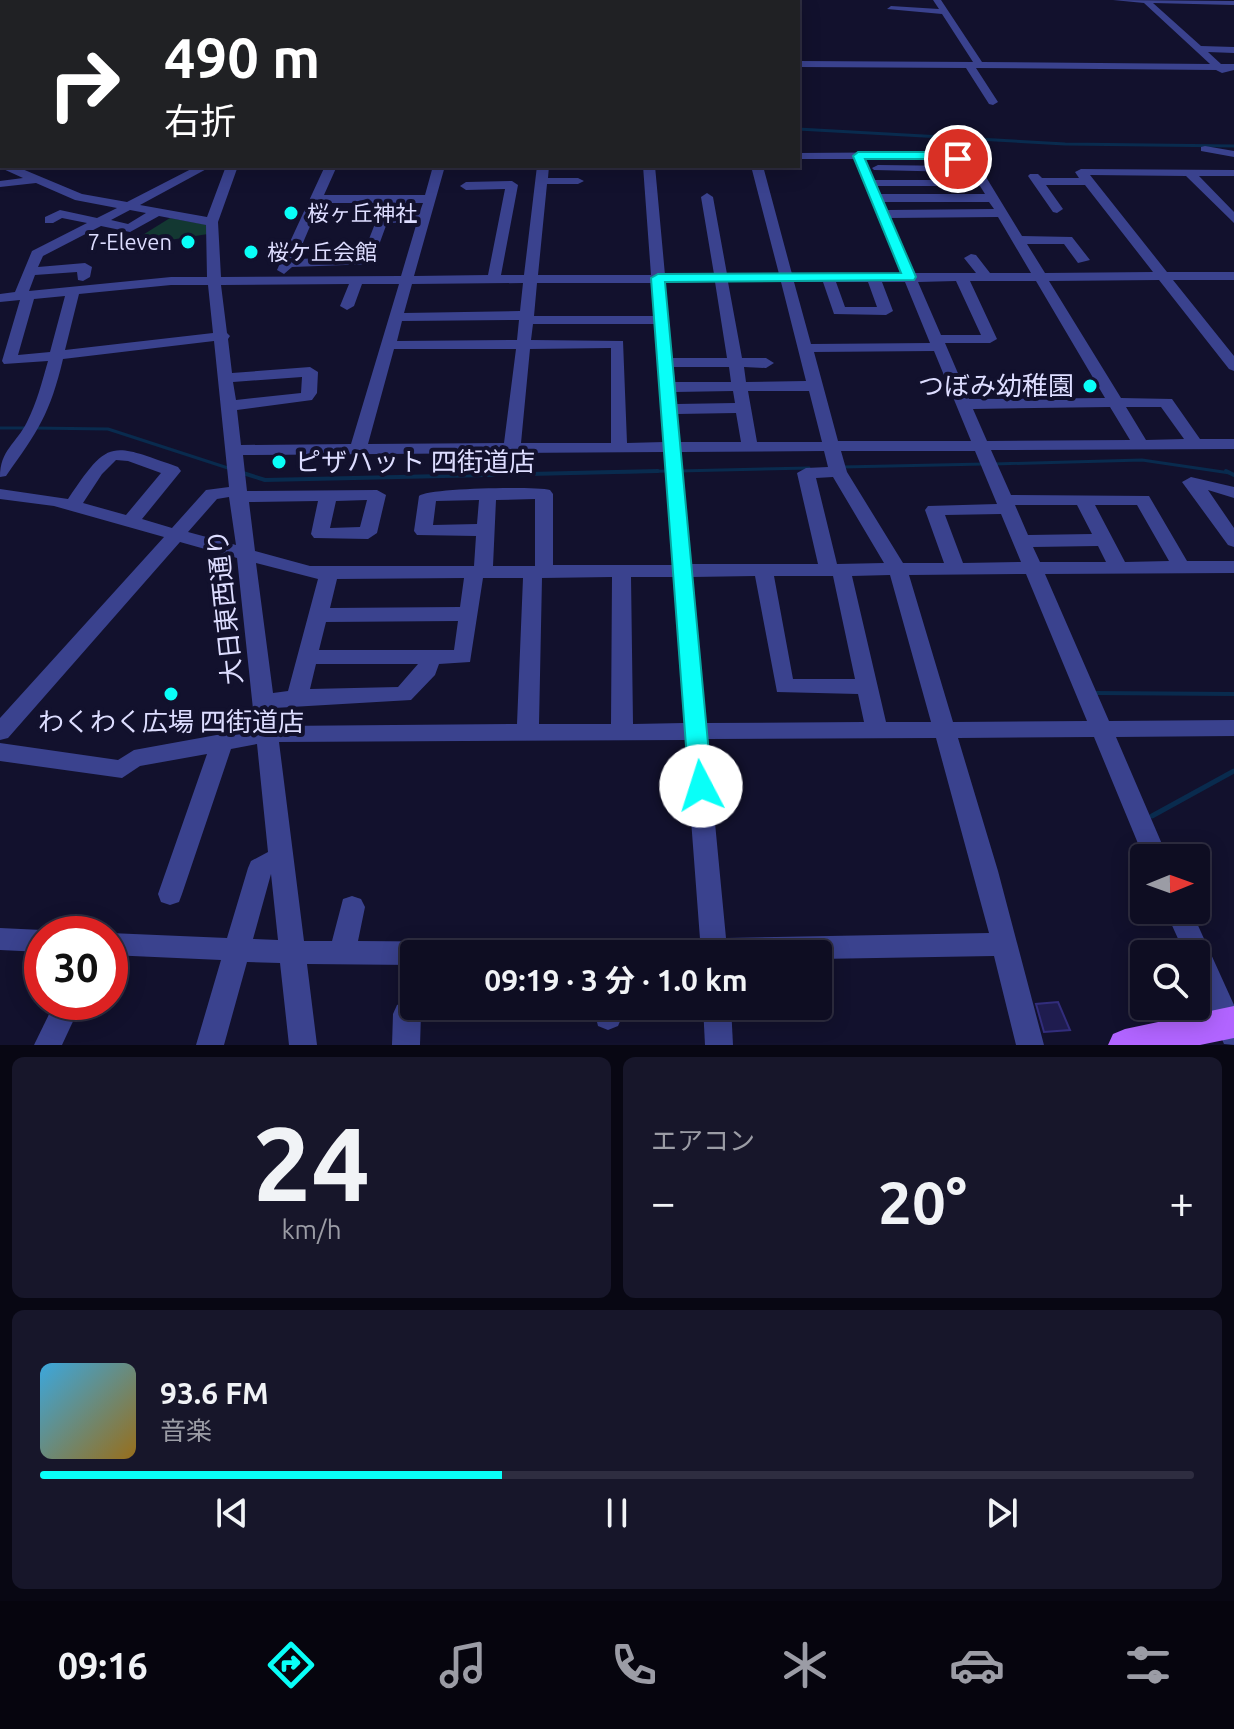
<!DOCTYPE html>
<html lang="ja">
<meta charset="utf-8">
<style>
:root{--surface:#0e0d22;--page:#17162a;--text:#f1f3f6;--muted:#9b9ca5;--line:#2e2d40;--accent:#09fff8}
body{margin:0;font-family:Ubuntu,"Noto Sans JP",sans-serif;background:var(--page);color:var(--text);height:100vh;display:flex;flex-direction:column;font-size:30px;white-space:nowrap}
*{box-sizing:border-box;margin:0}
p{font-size:26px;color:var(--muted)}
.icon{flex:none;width:44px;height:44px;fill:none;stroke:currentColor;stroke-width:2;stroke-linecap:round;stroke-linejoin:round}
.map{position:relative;height:1045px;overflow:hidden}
.side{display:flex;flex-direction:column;gap:12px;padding:12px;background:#080713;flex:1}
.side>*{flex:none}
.hud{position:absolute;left:0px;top:0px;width:800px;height:168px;box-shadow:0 4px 20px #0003,0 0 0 2px var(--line);background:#202124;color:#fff;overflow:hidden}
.needle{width:52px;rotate:89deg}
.controls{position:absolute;left:1130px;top:844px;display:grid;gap:16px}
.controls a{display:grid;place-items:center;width:80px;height:80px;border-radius:8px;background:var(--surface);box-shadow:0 4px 20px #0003,0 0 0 2px var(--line);font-size:40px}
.speed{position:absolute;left:24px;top:916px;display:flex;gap:16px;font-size:40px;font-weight:700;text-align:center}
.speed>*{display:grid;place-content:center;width:104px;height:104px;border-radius:50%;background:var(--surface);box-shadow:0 4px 20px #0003,0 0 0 2px var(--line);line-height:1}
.speed .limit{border:12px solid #d22;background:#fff;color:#111}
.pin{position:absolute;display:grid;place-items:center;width:68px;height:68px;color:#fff;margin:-34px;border:4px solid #fff;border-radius:50%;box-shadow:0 2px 8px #0007}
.me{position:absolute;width:88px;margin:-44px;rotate:355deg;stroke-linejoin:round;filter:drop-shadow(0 0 6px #0008)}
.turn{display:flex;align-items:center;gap:28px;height:168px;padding:0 32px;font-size:36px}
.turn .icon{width:104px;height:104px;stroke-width:2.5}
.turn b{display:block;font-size:56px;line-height:68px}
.big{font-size:60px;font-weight:700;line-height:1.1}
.side .widget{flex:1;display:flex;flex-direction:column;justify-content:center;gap:12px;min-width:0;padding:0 28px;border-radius:12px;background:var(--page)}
.side .dial{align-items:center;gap:0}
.dial b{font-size:104px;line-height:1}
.song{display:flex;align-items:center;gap:24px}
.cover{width:96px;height:96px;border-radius:12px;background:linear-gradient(135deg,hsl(200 70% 55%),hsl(40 70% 35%))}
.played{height:8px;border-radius:4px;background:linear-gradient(90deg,var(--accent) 40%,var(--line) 40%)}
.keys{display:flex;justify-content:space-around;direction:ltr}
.heat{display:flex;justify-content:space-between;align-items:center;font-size:44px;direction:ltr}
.side .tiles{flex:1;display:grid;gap:12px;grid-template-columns:1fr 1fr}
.widget:last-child{grid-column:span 2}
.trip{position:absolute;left:400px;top:940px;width:432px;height:80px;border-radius:8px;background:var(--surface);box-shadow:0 4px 20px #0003,0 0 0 2px var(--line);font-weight:700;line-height:80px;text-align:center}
.dock{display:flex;height:128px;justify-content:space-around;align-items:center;background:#06050e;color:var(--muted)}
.dock .icon{width:56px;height:56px}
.dock .selected{color:var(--accent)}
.dock b{font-size:36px;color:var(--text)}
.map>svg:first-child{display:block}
.green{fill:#133832}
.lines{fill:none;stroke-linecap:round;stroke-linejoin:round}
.stream-far2{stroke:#092b4e;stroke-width:3}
.stream-far1{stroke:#092b4e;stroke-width:4}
.stream{stroke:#092b4e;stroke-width:5}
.building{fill:#1f1c4f;stroke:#322d7c;stroke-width:2}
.minor{fill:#3a428e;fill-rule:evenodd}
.major{fill:#b164ff;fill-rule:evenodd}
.route{fill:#09fff8;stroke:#06a6a1;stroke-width:2}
.poi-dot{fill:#09fff8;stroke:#12112d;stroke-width:3}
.labels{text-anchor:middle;stroke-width:8;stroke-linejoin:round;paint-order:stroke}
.far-poi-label{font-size:22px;fill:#ddf;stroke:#12112d;text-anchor:start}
.poi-label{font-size:26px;fill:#ddf;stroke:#12112d;text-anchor:end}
.street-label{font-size:26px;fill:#ddf;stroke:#12112d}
</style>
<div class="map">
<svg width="1234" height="1045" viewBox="0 0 1234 1045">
<rect width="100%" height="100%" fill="#12112d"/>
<polygon class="green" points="170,218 208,225 208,234 131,246 133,241"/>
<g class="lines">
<g class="stream-far2">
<polyline points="798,129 1065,144 1234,146"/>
<polyline points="0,428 26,428"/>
<polyline points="34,428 108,429 231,469"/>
<polyline points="994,464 1142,460 1230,473"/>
<polyline points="842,467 985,464"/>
<polyline points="678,471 809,468"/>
<polyline points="568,473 669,471"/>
</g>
<g class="stream-far1">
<polyline points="1226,471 1234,475"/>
<polyline points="243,473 265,480 658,471"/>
<polyline points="1095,693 1234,694"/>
</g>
<polyline class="stream" points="1152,816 1234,771"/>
</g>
<polygon class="building" points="1058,1002 1070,1030 1044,1032 1036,1004"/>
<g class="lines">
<g class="minor">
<polygon points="10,0 19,0 9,2"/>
<polygon points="103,0 112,0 102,2"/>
<polygon points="147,0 178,0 180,2 145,2"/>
<rect x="297" y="0" width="8" height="2"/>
<polygon points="672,0 680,0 681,2 673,2"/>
<polygon points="933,0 941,0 982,62 1210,64 1144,3 1113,0 1234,1 1234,5 1153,3 1201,46 1234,47 1234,53 1208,52 1221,64 1234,64 1234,70 1222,73 1216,70 976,68 998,102 993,105 989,104 966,68 798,67 798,61 973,62 942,14 887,9 891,6 939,9"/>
<polygon points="2,7 2,13 0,14 0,8"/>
<rect x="0" y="32" width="2" height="6"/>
<rect x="0" y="49" width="2" height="6"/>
<rect x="0" y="76" width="2" height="6"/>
<polygon points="1,90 2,90 2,96 0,96"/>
<polygon points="0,104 2,104 0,111"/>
<polygon points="1205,146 1234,151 1234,157 1201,151 1201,147"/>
<path d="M933 152 975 159 1022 236 1072 237 1090 260 1078 263 1064 244H1027L1045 273 1153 272 1085 185H1046L1063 209 1057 213 1053 212 1028 176 1030 174H1038L1042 178H1079L1075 172 1081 169 1234 170V176H1199L1234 212V223L1186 176 1090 175 1167 272H1234V280H1173L1234 356V371L1229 369 1159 280 1049 281 1121 398 1172 399 1200 439H1234V449L991 450 1011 495 1149 496 1187 561H1234V573L1045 574 1109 721 1234 720V736L1116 737 1168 858H1144L1094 737 958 738 998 871 1044 1045H1016L994 956 818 959V954H514L518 946 527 942 700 939 685 740 279 742 304 941H332L343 899 352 896 361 899 365 907 358 941 490 942 499 946 503 954H414V965L307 964 317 1045H289L280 963 247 962 224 1045H196L221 960 110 955V934H106L110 933 227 938 248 868 251 861 268 852 257 744 231 749 182 894 179 902 170 905 161 902 158 894 207 754 140 766 122 778 0 761V743L118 760 134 750 255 728 237 558 180 542 8 738 0 740V718L164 537 54 506 0 499V489L68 499C109 438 110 443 178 467L181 471 142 519 172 528 206 490 229 487 214 341 63 359C50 414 38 431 6 476L0 477C0 450 16 444 27 422 37 402 42 382 48 361L4 364 2 361 20 300 0 302V294L15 292 32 251 87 223 62 218 53 223H45V217L60 210 97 218 117 208 75 200 36 183 0 187V181L23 178 1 168V164L15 166 82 194 127 202 197 166H212L140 205 207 217 226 166H238L218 222 221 277 401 276 417 222 387 223 372 264 292 267 284 274 277 270 325 166H337L324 195H425L433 166H445L414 276 488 275 505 189 466 190 460 186 466 182 512 181 518 185 501 275H524L537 166H549L548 178H578L584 181 578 184H547L538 275H651L643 166H655L665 275 714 274 701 197 707 193 713 197 727 274H779L751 166H763L792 274H901L854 159H798V153ZM933 158 967 164 976 180H874L865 159ZM877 186H980L985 194H880ZM883 202H989L994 209 887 210ZM320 203H423L419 214 378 216 362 257 296 259ZM130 210 146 213 128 224 111 220ZM159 216 206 225 207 277H171L29 291 35 275 77 272 78 280 83 281 90 277 92 267 85 263 38 267 43 256 101 226 130 232ZM998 217 1031 273H990L976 255 971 254 964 258 976 273H915L890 218ZM956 281 981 335H941L918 282ZM970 281H1036L1105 398 969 399 945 343H990L997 339ZM715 282 727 358H672L665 283ZM728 282H781L806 381 746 382 744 367 766 368 774 363 766 358H742ZM794 282H823L834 314 886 315 893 311 882 282H905L930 343 811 344ZM836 282H868L877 307H845ZM523 283 520 311 404 313 412 284ZM537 283H652L654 316H534ZM349 284 340 306 347 310 354 306 362 284H399L351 444 241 445 237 410 312 400 317 393 318 372 310 367 232 373 228 339 230 336 227 333 221 285ZM171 285H208L213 333 65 350 79 294ZM65 296 50 352 18 355 34 299ZM519 320 517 340 397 341 402 321ZM533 324H655L664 442 627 443 623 341 531 340ZM611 348V443H521L530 349ZM394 349H516L504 443 368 444ZM934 351 971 441H838L814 352ZM673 367H729L731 382H675ZM302 377 301 393 236 400 233 382ZM733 391 735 403 677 404 675 392ZM748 391H809L822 442H757ZM1110 407 1130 440 987 441 973 409ZM1126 407H1161L1184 439 1146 440ZM736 413 741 442H680L677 414ZM824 451 828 467 806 468 797 473 818 564H691L681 452ZM841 451H975L997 504 928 506 925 510 944 563H903L847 472ZM664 452 672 565H553V494L550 490C535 486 427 488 419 496L414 531 417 535 476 536 474 566H310L255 551 249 502 318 501 311 534 314 538 368 539 377 533 386 495 377 490 247 491 243 455ZM116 460 128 461 161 473 126 515 83 503 102 474ZM833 477 884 563 837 564 816 478ZM229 497 236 545 188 532 217 499ZM535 499V566H493L496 500ZM367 500 360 527 330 528 336 501ZM479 500 477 524 433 525 436 501ZM1015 505H1077L1092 534 1028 535ZM1095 505H1137L1169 561 1125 562ZM1001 514 1021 562 963 563 945 515ZM1098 546 1106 562H1040L1033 547ZM256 563 318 579 288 691 273 693ZM1026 574 1087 721 953 722 909 575ZM890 575 931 722H886L852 576ZM755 576 777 692 858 694 864 722 706 723 692 577ZM774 576H833L855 679H793ZM612 577 611 724H539L542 578ZM631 577H673L684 723 633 724ZM464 578 460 607 330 608 337 579ZM483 578H523L517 724 277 726 274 708 411 700 435 675 439 664 470 662ZM458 621 454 650H319L326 622ZM316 664H418L398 687 310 689ZM936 738 989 933 726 938 707 739ZM271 874 278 940 253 939Z"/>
<polygon points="878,165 960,166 966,169 960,172 874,170 872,168"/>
<polygon points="1191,477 1234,487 1234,498 1208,490 1234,528 1234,547 1228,545 1182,482"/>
<polygon points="1165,910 1191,910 1234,1005 1234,1045 1224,1044 1196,980 1196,954 1185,954"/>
<polygon points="0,928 42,930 52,934 42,934 42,952 0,950"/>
<polygon points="407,1001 417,1006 421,1014 420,1045 392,1045 393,1014 397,1005"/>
<polygon points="55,1002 82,1002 62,1045 34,1045"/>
<polygon points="593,1006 621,1006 622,1017 618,1026 608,1030 598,1026"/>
<polygon points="703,1006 731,1006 733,1045 705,1045"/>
</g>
<polygon class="major" points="1234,1006 1234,1038 1200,1045 1108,1045 1113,1034 1125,1029"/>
</g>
<polygon class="route" points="933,152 964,159 958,163 933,159 865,159 916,277 914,280 665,282 712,786 709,793 701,796 693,793 689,786 651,278 658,274 901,273 853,156 858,152"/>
<g class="poi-dot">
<circle cx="291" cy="213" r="8"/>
<circle cx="188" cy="242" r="8"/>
<circle cx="251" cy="252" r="8"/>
<circle cx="1090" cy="386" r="8"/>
<circle cx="279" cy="462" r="8"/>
<circle cx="171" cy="694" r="8"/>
</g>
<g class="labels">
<g class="far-poi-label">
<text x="307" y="221">桜ヶ丘神社</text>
<text x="172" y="250" text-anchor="end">7-Eleven</text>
<text x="267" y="260">桜ケ丘会館</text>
</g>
<g class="poi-label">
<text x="1074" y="395">つぼみ幼稚園</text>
<text x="295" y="471" text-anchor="start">ピザハット 四街道店</text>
<text x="171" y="731" text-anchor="middle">わくわく広場 四街道店</text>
</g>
<g class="street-label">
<text transform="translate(225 607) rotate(-96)" y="9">大日東西通り</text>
</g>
</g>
</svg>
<div class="controls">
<a><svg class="needle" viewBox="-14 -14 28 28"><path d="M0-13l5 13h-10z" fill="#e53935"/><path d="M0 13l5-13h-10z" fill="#9b9ca5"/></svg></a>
<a><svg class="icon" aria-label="search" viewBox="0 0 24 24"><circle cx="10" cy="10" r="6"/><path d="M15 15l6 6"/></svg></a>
</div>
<div class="speed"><div class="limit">30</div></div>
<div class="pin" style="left:958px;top:159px;background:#d93025"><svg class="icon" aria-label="arrive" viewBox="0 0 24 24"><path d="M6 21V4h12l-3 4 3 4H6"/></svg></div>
<svg class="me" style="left:701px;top:786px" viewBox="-20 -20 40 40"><circle r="19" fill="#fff"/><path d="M0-13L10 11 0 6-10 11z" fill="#09fff8"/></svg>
<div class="trip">09:19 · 3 分 · 1.0 km</div>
<div class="hud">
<div class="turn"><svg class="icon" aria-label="right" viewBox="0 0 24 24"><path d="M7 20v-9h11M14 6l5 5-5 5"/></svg><div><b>490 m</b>右折</div></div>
</div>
</div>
<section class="side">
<div class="tiles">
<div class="widget dial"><b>24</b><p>km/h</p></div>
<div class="widget"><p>エアコン</p>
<div class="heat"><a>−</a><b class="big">20°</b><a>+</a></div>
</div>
<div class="widget">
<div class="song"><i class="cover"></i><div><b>93.6 FM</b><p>音楽</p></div></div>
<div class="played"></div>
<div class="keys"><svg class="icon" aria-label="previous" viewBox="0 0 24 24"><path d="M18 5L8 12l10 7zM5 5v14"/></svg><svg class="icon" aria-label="pause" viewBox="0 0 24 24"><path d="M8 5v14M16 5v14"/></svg><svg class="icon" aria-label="next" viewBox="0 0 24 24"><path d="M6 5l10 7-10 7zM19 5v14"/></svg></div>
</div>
</div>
</section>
<nav class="dock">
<b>09:16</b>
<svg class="icon selected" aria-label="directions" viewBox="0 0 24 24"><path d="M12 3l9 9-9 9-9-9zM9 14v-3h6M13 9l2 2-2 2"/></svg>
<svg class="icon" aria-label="music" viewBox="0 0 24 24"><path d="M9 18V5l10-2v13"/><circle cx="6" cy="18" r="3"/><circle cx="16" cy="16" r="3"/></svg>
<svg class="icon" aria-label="phone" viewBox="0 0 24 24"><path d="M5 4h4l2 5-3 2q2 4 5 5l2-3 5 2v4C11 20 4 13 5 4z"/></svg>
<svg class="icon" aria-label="climate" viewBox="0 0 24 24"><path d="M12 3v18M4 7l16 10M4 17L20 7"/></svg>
<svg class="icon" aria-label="car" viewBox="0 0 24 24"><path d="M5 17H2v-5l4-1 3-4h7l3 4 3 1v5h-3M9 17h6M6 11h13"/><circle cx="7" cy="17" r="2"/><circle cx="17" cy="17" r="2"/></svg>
<svg class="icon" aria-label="filters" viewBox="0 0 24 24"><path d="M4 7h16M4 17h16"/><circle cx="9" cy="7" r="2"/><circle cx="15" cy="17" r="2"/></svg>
</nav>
